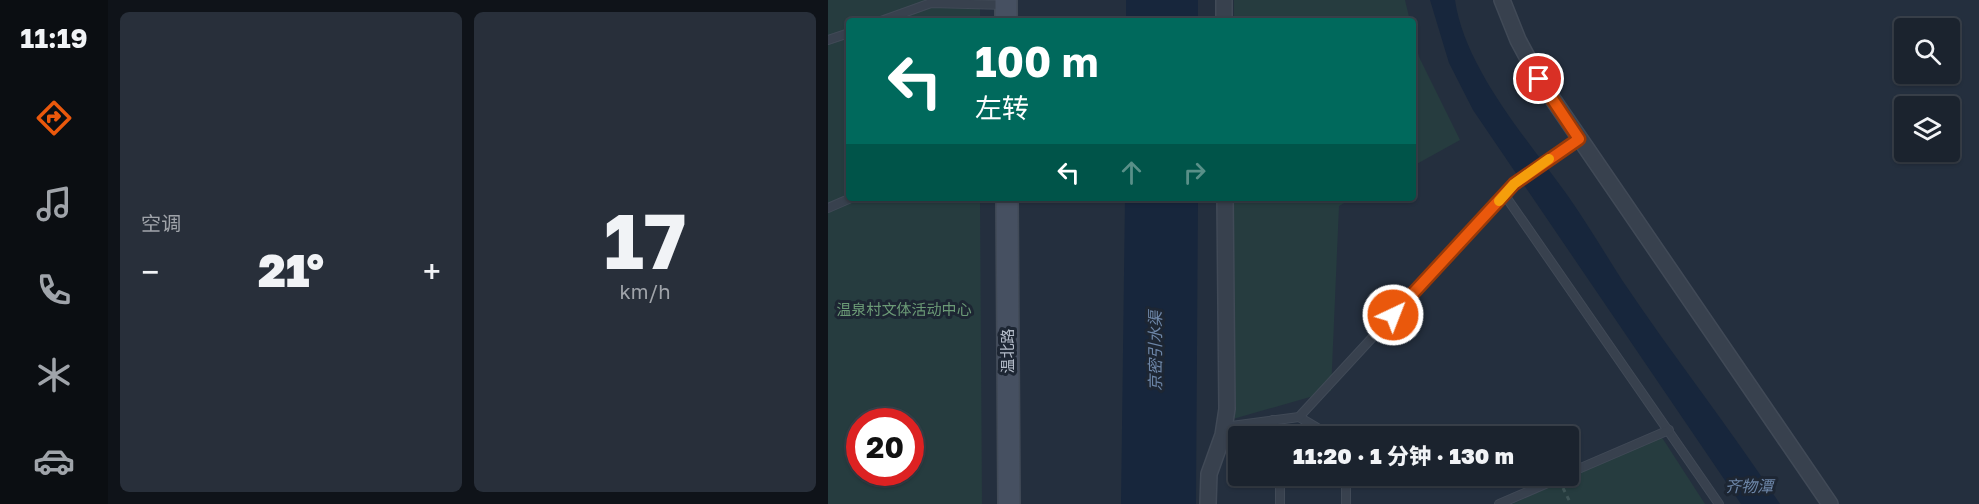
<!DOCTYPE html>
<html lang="zh">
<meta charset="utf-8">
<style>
:root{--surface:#1b232e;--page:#282f3a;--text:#f1f3f6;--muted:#a0a4aa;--line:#39404a;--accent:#ea580c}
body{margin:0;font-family:"Golos Text","Noto Sans SC",sans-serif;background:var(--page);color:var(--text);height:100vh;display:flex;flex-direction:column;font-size:22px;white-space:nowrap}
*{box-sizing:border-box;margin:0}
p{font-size:20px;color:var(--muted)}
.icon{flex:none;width:33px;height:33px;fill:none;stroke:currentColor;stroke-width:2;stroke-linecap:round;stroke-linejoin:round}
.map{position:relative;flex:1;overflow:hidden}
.drawer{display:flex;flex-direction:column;gap:12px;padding:12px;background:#0f1319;width:720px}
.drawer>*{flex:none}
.hud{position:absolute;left:18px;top:18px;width:570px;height:183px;border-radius:6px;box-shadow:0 2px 4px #0004,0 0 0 2px var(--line);background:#00695c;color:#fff;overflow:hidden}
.controls{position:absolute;left:1066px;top:18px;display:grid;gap:12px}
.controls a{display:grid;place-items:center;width:66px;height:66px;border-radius:6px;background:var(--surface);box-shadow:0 2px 4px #0004,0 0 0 2px var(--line);font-size:30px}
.speed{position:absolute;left:18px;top:408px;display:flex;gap:12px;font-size:30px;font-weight:700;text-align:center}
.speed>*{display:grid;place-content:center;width:78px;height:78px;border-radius:50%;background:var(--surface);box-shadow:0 2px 4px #0004,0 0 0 2px var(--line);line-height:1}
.speed .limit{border:9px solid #d22;background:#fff;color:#111}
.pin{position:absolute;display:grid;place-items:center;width:51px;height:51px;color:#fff;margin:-26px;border:3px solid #fff;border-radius:50%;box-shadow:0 2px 6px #0007}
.me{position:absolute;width:66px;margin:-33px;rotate:43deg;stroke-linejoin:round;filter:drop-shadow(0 0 4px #0008)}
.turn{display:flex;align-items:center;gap:21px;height:126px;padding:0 30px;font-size:27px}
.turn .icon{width:78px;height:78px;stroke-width:2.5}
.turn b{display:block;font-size:42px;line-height:51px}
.lanes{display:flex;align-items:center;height:57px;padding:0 30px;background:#0003;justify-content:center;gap:30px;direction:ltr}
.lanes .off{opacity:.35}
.big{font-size:45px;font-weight:800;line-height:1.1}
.drawer .tile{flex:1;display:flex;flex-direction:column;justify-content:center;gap:9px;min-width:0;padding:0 21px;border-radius:9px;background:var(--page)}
.drawer .dial{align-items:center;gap:0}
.dial b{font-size:78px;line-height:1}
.heat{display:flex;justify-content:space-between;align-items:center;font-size:33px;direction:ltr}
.drawer .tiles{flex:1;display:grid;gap:12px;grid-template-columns:repeat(2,1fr)}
.trip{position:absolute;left:400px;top:426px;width:351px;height:60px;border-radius:6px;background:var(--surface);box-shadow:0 2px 4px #0004,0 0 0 2px var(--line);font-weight:800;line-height:60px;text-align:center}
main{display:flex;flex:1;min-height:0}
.menu{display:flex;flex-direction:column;width:108px;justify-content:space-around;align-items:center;background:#0b0e12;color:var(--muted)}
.menu .icon{width:42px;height:42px}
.menu .on{color:var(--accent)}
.menu b{font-size:27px;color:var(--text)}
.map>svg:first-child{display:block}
.green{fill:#263c3f;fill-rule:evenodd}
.water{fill:#17263c}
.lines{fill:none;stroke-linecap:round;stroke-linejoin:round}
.lane-casing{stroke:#414a57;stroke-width:10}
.street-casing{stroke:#414a57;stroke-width:18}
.secondary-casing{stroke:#414a57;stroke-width:24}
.path{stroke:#3f5557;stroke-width:3;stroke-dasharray:4.5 4.5;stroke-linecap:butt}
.lane{stroke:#38414e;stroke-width:8}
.street{stroke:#38414e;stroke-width:15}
.secondary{stroke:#465061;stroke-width:21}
.route-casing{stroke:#983908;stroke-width:15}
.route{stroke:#ea580c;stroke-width:10}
.slow{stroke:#f59e0b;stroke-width:10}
.labels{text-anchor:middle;stroke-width:6;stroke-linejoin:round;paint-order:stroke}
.park-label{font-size:15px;fill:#6b9a76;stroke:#1d2633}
.street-label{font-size:15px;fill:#b4bcc9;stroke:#1d2633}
.water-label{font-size:16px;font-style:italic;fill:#6d86a8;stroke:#1d2633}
</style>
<main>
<nav class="menu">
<b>11:19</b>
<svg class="icon on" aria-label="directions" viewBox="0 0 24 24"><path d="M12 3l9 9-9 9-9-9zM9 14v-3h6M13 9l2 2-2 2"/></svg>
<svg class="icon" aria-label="music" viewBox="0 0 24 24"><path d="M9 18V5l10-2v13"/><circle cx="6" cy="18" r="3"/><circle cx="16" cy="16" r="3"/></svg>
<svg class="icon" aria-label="phone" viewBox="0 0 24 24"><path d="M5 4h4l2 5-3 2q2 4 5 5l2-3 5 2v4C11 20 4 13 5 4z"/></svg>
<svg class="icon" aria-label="climate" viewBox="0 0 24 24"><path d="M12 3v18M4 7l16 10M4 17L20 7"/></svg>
<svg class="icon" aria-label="car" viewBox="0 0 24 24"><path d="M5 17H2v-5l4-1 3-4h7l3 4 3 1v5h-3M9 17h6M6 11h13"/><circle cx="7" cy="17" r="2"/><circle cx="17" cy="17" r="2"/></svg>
</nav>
<section class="drawer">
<div class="tiles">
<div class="tile"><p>空调</p>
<div class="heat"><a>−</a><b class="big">21°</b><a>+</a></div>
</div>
<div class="tile dial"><b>17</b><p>km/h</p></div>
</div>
</section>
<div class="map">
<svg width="1151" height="504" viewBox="0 0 1151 504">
<rect width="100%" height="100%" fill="#242f3e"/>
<g class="green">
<path d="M0 0H152V21H21V198H152L154 504H0ZM32 422H82V472H32Z"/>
<polygon points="406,0 577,0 582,21 406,21"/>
<polygon points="585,32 591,57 632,140 585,166"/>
<polygon points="406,198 525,198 511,206 503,391 405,419"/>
<polygon points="833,436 877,504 684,504"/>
</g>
<g class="water">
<rect x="298" y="0" width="72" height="21"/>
<path d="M602 0H627C637 69 700 140 740 196 759 223 776 252 794 280 845 356 902 428 952 504H913L645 110 621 63Z"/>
<polygon points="297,198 370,198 368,504 293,504"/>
</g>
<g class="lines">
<g class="lane-casing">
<g id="lane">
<polyline points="53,21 103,3 177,5"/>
<polyline points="0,40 21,33"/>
<polyline points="676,194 891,504"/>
<polyline points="0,208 23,198"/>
<polyline points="471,417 503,436"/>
<polyline points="445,420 448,436"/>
<polyline points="396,427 471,417 686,184 751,139"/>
<polyline points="741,473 841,430"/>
<polyline points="452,476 452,504"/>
<polyline points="518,504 518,476"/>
<polyline points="671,504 736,476"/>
</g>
</g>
<g class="street-casing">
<g id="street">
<polyline points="396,0 396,21"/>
<polyline points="674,0 690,40 711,79 1002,504"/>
<polyline points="380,504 381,474 395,435 399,409 397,198"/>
</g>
</g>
<g class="secondary-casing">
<g id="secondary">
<polyline points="178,0 178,21"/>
<polyline points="179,198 181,504"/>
</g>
</g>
<polyline class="path" points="735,488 743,504"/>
<use href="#lane" class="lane"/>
<use href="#street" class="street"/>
<use href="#secondary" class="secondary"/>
</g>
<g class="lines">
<g class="route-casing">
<polyline id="route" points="565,315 686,184 751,139 711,79"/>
</g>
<use href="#route" class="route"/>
<polyline class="slow" points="671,201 686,184 721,159"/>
</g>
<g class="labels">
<g class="park-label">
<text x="76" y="315">温泉村文体活动中心</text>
</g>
<g class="street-label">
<text transform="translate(180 351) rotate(-90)" y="5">温北路</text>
</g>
<g class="water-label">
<text transform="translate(327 351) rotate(-90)" y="6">京密引水渠</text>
<text x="921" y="492">齐物潭</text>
</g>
</g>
</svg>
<div class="controls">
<a><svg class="icon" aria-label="search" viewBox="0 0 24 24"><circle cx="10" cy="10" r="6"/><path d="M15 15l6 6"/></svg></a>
<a><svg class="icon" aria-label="layers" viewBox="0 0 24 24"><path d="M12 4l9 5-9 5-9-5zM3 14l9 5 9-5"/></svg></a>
</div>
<div class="speed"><div class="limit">20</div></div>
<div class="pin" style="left:711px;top:79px;background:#d93025"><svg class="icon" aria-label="arrive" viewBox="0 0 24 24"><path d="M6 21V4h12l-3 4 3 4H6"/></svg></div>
<svg class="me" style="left:565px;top:315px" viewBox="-20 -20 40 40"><circle r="17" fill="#ea580c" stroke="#fff" stroke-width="3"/><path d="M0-11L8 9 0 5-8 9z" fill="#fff"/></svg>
<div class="trip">11:20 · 1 分钟 · 130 m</div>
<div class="hud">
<div class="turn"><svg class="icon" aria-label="left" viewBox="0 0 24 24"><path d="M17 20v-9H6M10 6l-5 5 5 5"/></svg><div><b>100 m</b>左转</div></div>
<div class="lanes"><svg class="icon" aria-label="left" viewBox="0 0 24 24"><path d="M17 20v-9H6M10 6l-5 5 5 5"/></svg><svg class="icon off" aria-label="ahead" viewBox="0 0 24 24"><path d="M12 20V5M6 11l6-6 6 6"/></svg><svg class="icon off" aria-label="right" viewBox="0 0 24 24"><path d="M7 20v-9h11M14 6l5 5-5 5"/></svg></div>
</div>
</div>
</main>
